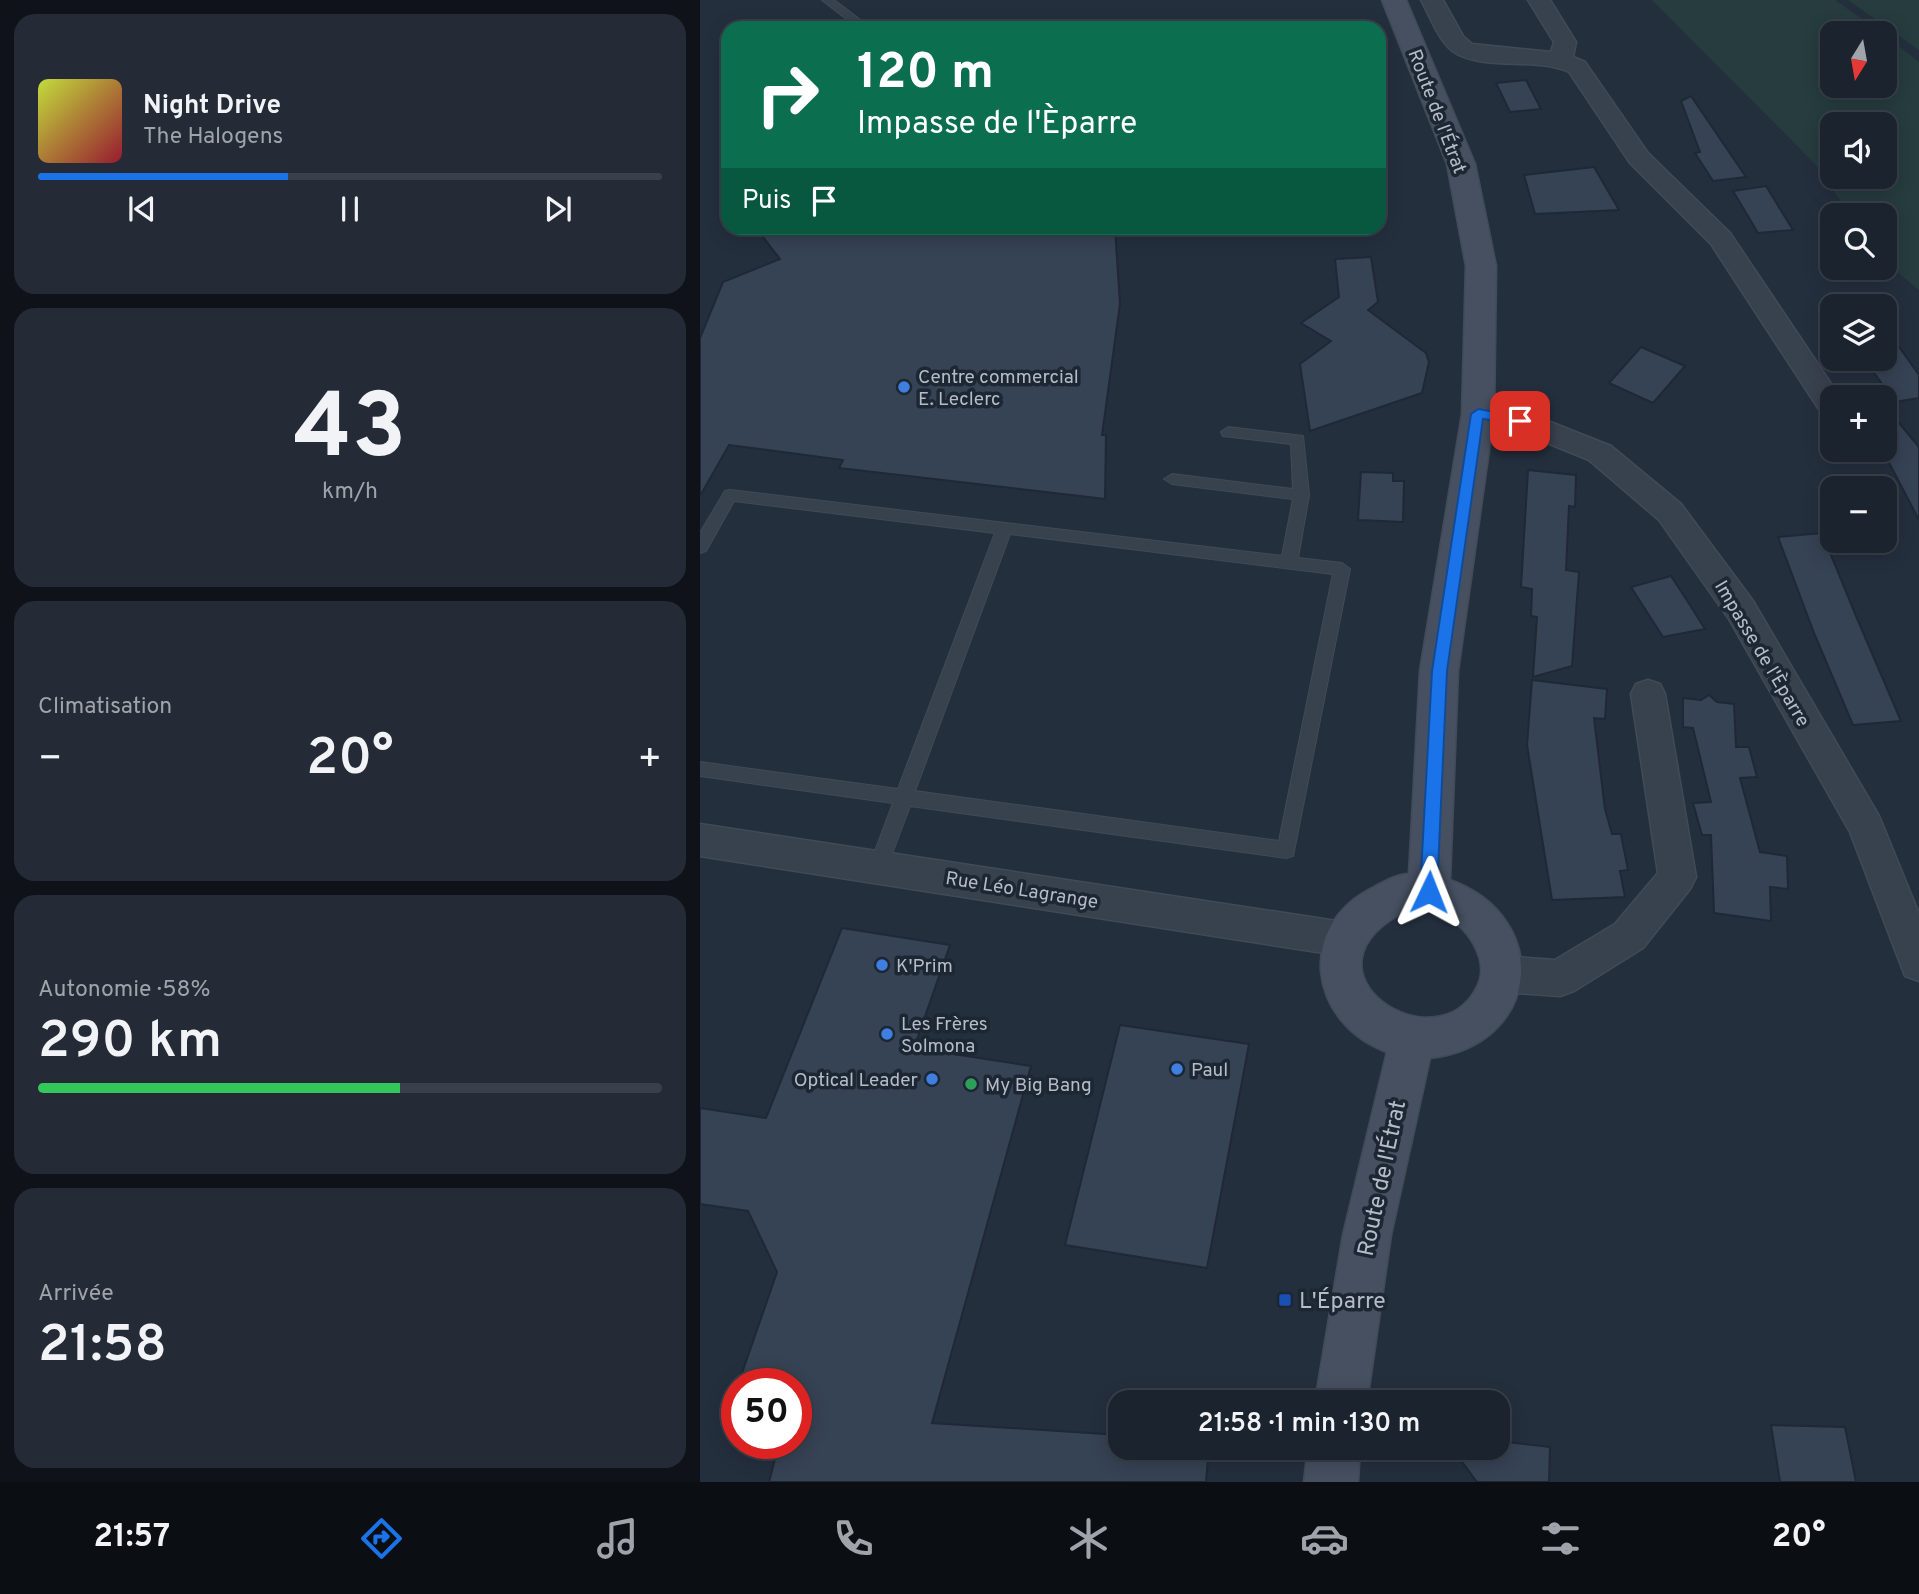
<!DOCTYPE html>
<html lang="fr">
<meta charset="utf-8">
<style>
:root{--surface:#1b232e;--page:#242b36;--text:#f1f3f6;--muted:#a0a4aa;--line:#39404a;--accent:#1a73e8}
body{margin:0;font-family:Overpass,sans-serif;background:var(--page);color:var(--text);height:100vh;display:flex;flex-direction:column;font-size:26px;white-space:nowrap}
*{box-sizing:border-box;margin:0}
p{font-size:23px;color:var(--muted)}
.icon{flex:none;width:38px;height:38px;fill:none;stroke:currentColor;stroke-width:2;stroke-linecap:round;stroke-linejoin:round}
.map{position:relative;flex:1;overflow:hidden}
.drawer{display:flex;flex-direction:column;gap:14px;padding:14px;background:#0f1319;width:700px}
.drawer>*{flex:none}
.guide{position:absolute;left:21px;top:21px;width:665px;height:214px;border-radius:21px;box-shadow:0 4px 18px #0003,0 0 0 2px var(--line);background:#0b6e4f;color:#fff;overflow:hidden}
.needle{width:46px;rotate:191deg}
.fabs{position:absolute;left:1120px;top:21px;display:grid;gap:14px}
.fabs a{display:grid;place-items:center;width:77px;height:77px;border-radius:14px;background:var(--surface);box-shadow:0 4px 18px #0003,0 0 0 2px var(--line);font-size:35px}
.speed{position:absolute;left:21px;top:1368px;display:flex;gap:14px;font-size:35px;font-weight:700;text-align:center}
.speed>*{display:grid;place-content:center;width:91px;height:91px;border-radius:50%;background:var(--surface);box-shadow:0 4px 18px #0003,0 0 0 2px var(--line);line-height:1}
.speed .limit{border:10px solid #d22;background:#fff;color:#111}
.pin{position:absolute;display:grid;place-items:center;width:60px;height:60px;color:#fff;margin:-30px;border-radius:14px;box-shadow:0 4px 10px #0006}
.me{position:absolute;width:77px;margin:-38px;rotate:2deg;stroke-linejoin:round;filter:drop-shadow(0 0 5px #0008)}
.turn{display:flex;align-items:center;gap:24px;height:147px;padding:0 21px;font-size:32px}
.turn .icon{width:91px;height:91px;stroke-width:2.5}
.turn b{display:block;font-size:49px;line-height:60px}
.then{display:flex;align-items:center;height:66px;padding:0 21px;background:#0003;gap:14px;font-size:26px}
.big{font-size:52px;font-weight:600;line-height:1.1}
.drawer .tile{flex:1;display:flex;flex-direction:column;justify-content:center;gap:10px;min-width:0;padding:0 24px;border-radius:21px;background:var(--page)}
.drawer .dial{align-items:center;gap:0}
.dial b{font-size:91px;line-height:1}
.song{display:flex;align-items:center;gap:21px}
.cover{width:84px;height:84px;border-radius:10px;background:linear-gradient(135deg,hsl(70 70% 55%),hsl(350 70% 35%))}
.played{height:7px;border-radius:4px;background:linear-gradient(90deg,var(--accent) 40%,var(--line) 40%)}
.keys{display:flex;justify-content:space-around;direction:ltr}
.heat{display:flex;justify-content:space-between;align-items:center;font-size:38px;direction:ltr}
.charge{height:10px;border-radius:5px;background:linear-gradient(90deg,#34c759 58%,var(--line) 0)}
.trip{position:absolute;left:408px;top:1390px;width:402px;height:70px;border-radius:21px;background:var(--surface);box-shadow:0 4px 18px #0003,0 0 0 2px var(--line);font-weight:600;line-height:70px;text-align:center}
.menu{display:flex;height:112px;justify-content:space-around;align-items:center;background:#0b0e12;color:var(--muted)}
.menu .icon{width:49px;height:49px}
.menu .current{color:var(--accent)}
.menu b{font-size:32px;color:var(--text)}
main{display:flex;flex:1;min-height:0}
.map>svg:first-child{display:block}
.green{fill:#263c3f;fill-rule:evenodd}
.building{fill:#364354;stroke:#1f2835;stroke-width:2}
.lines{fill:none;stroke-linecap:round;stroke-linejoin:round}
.lane-casing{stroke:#414a57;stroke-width:2}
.street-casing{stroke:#414a57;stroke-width:3}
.secondary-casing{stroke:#414a57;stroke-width:3}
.lane{fill:#38414e;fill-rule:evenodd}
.street{fill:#38414e;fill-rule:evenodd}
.secondary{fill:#465061;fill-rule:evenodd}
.route{fill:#1a73e8;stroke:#114b97;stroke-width:2}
.shop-dot{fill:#3f7fe0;stroke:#1d2633;stroke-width:2.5}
.leisure-dot{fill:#2e9e5b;stroke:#1d2633;stroke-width:2.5}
.transit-dot{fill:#1a4fb4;stroke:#1d2633;stroke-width:2.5}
.labels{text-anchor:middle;stroke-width:7;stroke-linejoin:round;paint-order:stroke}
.street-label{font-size:19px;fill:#b4bcc9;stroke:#1d2633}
.poi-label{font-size:19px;fill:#b4bcc9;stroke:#1d2633;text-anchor:start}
.near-street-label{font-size:23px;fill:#b4bcc9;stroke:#1d2633}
.near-poi-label{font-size:23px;fill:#b4bcc9;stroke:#1d2633;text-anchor:start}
</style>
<main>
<section class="drawer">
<div class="tile">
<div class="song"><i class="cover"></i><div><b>Night Drive</b><p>The Halogens</p></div></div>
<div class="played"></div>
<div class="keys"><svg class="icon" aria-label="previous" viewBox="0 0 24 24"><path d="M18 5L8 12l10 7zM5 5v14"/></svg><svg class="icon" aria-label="pause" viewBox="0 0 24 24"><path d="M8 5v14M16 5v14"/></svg><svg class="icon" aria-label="next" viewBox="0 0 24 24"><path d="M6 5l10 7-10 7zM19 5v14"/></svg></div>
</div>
<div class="tile dial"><b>43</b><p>km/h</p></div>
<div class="tile"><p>Climatisation</p>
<div class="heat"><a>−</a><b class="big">20°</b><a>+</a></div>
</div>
<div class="tile"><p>Autonomie · 58%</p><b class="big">290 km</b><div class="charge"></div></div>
<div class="tile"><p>Arrivée</p><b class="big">21:58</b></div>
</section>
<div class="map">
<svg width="1219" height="1482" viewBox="0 0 1219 1482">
<rect width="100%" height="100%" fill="#242f3e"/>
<g class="green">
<path d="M952 0H1135L1182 33H1132V86H1185V35L1219 62V290L1185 262V215H1150L1116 165ZM1132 124H1185V177H1132Z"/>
<polygon points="1148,0 1219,0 1219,50"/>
</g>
<g class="building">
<polygon points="826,80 841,109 810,112 796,83"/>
<polygon points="991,96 1046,177 1013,181 995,153 1000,152 981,101"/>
<polygon points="894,167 919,210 835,214 824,175"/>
<polygon points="1066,186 1093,230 1058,233 1033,191"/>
<polygon points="56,228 415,228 420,304 402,435 406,435 405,499 139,468 143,460 29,445 0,496 0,338 23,282 80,259"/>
<polygon points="671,257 678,302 668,310 726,353 729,362 722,393 610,431 600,364 631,341 601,323 639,297 635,259"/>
<polygon points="1185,327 1219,375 1219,398 1195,402 1172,370 1179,369 1171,359 1185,359"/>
<polygon points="941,347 985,366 953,403 909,383"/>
<polygon points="1185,406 1219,447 1219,520 1185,455"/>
<polygon points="828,470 876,475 875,507 869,506 866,570 879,572 872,666 833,677 837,617 831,616 832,589 821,587"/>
<polygon points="661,472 693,473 693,481 704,481 703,522 658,520"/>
<polygon points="1122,533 1156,616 1201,721 1153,725 1114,633 1078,537"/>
<polygon points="971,576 988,602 1005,629 963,637 931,587"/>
<polygon points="832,680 907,689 905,719 894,718 905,809 912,834 921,834 928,870 920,871 925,897 852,900 827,745"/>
<polygon points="1009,695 1017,702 1034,704 1036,747 1049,747 1057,777 1040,778 1060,852 1087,856 1088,889 1070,887 1071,921 1014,913 1011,835 1002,835 993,803 1011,802 993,728 983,727 983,698 1001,700"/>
<polygon points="142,928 250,945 214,1048 331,1066 232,1423 420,1435 420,1447 509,1447 506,1482 69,1482 79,1444 96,1444 96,1384 78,1384 80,1378 41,1376 77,1272 48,1211 0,1204 0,1108 66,1118"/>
<polygon points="420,1025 549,1044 507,1268 365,1245"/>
<polygon points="1071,1425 1145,1427 1156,1482 1080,1482"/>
<polygon points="798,1441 850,1447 849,1482 777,1482 751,1447 798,1447"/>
</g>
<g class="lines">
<g class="lane-casing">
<g id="lane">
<polygon points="122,0 134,0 171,28 158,28"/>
<path d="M528 427 603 436 609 495 598 558 642 563 650 569 593 856 586 858 210 806 187 867 185 873 178 875 171 873 169 867 193 803 0 776V762L198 789 295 533 34 501 6 551 0 553V533L25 491 30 490 582 556 593 499 472 484 464 479 472 474 593 489 591 444 523 436 521 432ZM310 534 633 574 579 841 215 791Z"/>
</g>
</g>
<g class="street-casing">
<g id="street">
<path d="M721 0H743L763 36 772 44 851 52 854 42 828 0H850L876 42 873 57 885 62 948 153 1030 233 1140 397H1132V417L1122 414 1011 244 930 163 869 72C835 57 790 71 757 54 740 45 730 16 721 0Z"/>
<polygon points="778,404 830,414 911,446 981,504 1053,601 1179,816 1219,914 1219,981 1205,976 1150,832 1029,619 959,520 889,460 815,430 768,421 763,414 768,407"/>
<polygon points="948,680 960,684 965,694 996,877 990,889 943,948 874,991 860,996 802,992 788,987 782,974 788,961 802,956 855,960 915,924 958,873 931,694 936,684"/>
<polygon points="0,824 643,922 657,927 662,939 657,951 643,956 0,856"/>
</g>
</g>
<g class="secondary-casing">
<g id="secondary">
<path d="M682 0H706L775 164 796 266 794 414 758 671 750 880C854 918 841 1045 730 1058L691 1235 667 1402H615L643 1235 687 1052C608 1023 595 925 674 887 685 881 697 874 709 874L720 671 762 414 766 266 747 164ZM708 910C718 911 730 910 740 914 766 923 791 960 777 987 737 1068 586 970 708 910Z"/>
<polygon points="608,1447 660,1447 658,1482 604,1482"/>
</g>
</g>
<use href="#lane" class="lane"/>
<use href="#street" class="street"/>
<use href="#secondary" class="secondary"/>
</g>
<polygon class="route" points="778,409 820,416 827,421 820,425 783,419 747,671 737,892 729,900 720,892 732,671 771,414"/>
<g class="shop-dot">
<circle cx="204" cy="387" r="7"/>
<circle cx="182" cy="965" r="7"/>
<circle cx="187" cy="1034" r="7"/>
<circle cx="477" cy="1069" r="7"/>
<circle cx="232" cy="1079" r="7"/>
</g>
<circle class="leisure-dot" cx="271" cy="1084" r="7"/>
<rect class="transit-dot" x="578" y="1293" width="14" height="14" rx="3.5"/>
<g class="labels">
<g class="street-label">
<text transform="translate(738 111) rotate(69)" y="7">Route de l'Étrat</text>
<text transform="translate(1063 653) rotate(59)" y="7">Impasse de l'Èparre</text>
<text transform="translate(322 889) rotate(9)" y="7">Rue Léo Lagrange</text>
</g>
<g class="poi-label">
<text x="218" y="383">Centre commercial<tspan x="218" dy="22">E. Leclerc</tspan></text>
<text x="196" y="972">K'Prim</text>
<text x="201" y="1030">Les Frères<tspan x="201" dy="22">Solmona</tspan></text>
<text x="491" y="1076">Paul</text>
<text x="218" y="1086" text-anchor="end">Optical Leader</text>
<text x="285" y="1091">My Big Bang</text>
</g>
<g class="near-street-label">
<text transform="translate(681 1178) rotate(-78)" y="8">Route de l'Étrat</text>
</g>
<g class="near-poi-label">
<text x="599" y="1308">L'Éparre</text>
</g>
</g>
</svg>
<div class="fabs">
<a><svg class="needle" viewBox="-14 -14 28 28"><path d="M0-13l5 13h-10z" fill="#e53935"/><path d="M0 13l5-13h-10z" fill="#a0a4aa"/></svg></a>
<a><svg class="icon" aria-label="sound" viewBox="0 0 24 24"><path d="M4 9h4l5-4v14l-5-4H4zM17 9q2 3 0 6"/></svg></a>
<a><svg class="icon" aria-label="search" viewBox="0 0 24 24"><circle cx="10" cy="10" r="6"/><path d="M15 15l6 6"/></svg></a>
<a><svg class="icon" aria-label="layers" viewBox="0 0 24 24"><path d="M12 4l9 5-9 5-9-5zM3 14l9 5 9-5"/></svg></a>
<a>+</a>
<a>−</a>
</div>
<div class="speed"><div class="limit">50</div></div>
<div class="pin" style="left:820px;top:421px;background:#d93025"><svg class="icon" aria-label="arrive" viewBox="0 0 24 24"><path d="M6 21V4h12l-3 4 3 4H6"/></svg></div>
<svg class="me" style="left:729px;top:892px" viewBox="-20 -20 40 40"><path d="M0-17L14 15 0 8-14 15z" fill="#1a73e8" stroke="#fff" stroke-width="4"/></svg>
<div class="trip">21:58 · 1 min · 130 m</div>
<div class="guide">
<div class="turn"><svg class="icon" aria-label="right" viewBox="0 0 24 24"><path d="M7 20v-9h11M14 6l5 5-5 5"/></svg><div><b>120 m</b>Impasse de l'Èparre</div></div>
<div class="then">Puis<svg class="icon" aria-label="arrive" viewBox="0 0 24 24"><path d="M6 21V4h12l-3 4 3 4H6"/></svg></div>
</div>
</div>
</main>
<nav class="menu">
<b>21:57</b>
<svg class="icon current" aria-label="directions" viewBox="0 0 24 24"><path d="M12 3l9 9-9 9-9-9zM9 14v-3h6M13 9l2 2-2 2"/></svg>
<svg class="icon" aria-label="music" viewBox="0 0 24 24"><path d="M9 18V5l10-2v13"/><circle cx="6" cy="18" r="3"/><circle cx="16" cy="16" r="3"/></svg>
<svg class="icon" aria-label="phone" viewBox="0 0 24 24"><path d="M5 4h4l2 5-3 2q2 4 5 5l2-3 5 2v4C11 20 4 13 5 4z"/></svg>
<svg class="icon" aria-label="climate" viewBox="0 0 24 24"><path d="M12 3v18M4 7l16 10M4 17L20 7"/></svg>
<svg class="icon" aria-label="car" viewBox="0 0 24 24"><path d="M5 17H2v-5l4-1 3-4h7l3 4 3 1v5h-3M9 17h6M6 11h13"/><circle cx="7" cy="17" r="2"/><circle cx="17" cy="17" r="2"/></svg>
<svg class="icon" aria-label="filters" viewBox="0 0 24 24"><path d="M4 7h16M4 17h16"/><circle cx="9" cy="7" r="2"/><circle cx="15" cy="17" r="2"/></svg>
<b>20°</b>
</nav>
